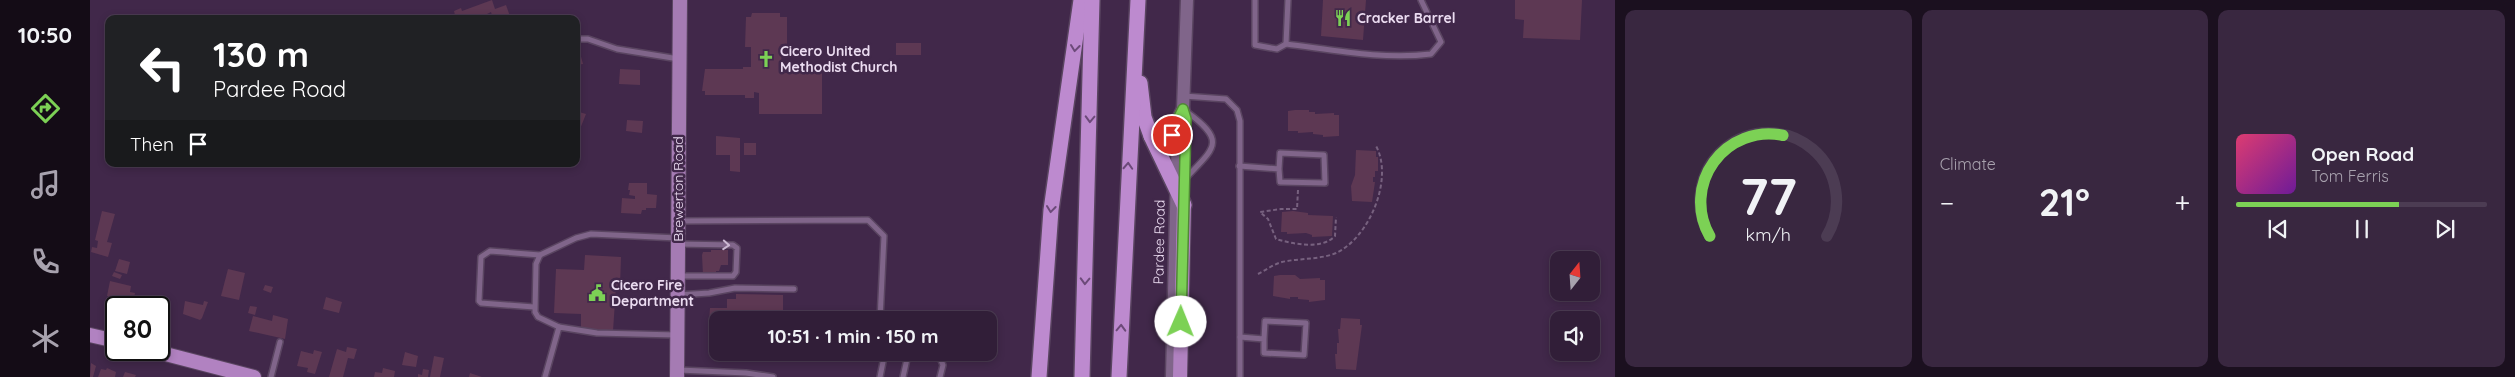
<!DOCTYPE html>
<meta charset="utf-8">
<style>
:root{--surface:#311e38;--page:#392740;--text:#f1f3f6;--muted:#a8a2ae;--line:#4c3c53;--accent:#7cd155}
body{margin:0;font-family:Quicksand,sans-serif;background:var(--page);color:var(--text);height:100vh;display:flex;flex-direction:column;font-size:19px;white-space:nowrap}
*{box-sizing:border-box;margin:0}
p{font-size:16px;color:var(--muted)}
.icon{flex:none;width:28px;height:28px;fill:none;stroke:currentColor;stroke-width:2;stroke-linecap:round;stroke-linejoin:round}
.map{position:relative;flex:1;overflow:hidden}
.sheet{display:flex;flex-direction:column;gap:10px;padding:10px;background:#1b101f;width:900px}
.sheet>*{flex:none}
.top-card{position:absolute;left:15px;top:15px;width:475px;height:152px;border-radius:10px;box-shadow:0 2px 8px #0003,0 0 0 1px var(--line);background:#202124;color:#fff;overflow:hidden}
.needle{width:32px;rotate:17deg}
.tools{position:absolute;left:1460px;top:251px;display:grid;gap:10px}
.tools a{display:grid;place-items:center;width:50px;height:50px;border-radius:10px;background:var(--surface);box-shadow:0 2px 8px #0003,0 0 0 1px var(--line);font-size:25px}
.speed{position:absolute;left:15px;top:296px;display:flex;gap:10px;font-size:25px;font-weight:700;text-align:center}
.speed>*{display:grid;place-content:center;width:65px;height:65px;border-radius:50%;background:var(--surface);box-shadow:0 2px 8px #0003,0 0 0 1px var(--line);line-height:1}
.speed .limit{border:2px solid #111;border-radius:8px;background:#fff;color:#111}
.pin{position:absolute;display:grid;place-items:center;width:42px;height:42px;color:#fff;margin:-21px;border:2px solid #fff;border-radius:50%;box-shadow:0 1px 5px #0007}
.me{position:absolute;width:55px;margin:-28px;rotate:1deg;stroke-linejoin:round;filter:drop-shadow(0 0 4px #0008)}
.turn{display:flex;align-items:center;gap:18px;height:105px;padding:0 25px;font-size:22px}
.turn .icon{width:65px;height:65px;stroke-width:2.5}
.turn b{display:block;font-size:35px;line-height:42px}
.then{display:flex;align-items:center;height:48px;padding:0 25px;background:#0003;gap:10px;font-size:19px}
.big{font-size:38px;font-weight:700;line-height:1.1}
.sheet .card{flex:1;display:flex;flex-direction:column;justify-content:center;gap:8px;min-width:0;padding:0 18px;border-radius:10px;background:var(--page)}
.sheet .dial{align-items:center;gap:0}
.dial svg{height:130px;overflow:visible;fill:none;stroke:var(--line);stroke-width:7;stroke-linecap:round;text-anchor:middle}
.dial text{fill:var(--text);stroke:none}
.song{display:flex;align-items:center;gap:15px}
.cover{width:60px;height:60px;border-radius:8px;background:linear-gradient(135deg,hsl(340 70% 55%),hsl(280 70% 35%))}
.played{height:5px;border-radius:2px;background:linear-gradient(90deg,var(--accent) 65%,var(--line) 65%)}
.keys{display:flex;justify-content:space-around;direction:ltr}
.heat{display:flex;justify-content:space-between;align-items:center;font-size:28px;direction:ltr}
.sheet .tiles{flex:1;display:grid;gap:10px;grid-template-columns:repeat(3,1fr)}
.trip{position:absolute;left:619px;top:311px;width:288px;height:50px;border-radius:10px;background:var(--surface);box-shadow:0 2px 8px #0003,0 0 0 1px var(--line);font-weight:700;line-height:50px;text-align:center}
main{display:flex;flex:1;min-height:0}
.menu{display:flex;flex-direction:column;width:90px;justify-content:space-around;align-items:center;background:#140c16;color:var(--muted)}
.menu .icon{width:35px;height:35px}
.menu .selected{color:var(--accent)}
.menu b{font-size:22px;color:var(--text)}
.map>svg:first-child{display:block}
.building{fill:#5d3853}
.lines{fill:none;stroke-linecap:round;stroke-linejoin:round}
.service-casing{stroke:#5a4561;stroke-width:8}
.tertiary-casing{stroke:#5a4561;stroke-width:15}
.primary-casing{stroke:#5a4561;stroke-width:16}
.trunk-casing{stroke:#5a4561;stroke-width:16}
.motorway-casing{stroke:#5a4561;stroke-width:18}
.path{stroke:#77617f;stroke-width:2;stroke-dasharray:4 2.5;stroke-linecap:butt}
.service{stroke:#80658a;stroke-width:5}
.tertiary{stroke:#80658a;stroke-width:12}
.primary{stroke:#a57bb3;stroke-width:14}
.trunk{stroke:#b182c1;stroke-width:14}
.motorway{stroke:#bd8acf;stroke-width:15}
.oneway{stroke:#6c4a79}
.oneway2{stroke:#cbb8d2}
.route-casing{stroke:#518837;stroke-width:12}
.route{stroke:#7cd155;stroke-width:9}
.labels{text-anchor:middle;stroke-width:5;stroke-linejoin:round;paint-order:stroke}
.poi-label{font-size:14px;font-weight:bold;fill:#ebdcf1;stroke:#41284a;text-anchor:start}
.street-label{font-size:14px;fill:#ebdcf1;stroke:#41284a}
</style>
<main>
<nav class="menu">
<b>10:50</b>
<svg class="icon selected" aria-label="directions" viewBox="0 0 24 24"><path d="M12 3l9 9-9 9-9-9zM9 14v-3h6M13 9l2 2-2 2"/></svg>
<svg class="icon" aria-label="music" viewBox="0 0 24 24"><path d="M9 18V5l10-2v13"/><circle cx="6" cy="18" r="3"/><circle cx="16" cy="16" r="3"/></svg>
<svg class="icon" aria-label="phone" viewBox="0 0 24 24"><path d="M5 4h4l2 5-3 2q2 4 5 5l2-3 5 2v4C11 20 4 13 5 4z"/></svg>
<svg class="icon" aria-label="climate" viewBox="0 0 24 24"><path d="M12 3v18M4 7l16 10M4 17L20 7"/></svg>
</nav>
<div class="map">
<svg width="1525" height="377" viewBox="0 0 1525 377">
<rect width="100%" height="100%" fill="#41284a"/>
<g class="building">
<polygon points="402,0 405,9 416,5 421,19 403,19 401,12 387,19 366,19 364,11 371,8 372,11"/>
<polygon points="1233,0 1276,0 1273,40 1231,36"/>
<polygon points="1425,0 1492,0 1490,40 1433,38 1434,20 1425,19"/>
<polygon points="662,13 690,13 690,17 697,17 697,44 690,44 692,45 691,65 695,65 695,73 732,73 732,114 669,114 669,93 664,92 664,98 655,98 655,95 615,95 615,91 612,91 615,69 653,69 653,67 661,67 661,47 655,47 656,17 661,17"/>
<rect x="806" y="43" width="25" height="12"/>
<polygon points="486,49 489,49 493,64 486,65"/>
<polygon points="530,69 550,70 550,85 529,84"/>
<polygon points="1205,110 1219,110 1219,112 1225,112 1225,114 1244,113 1244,115 1249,115 1249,136 1233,137 1233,135 1223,134 1223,132 1208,133 1208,131 1198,131 1198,111"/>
<polygon points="486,111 496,114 486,139"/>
<polygon points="537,120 553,121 552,133 536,131"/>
<polygon points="626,136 650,138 650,172 640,171 640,155 626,155"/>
<rect x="654" y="143" width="12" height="12"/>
<polygon points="1266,150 1286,151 1286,157 1288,157 1288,171 1285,171 1285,177 1283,177 1283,182 1285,182 1282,202 1262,201 1261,186 1265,175"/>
<polygon points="539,183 557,183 557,194 567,195 566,208 556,208 556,210 552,210 551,214 531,213 532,198 545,199 545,196 539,195 540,190 538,190"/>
<polygon points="12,211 25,214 17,242 22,243 18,257 1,252 2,247 7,248 8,241 5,240"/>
<polygon points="1203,211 1218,213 1218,215 1243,216 1242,236 1222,237 1222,235 1216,233 1197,234 1197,232 1191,232 1192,212"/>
<polygon points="621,250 638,250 638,265 631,265 629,271 626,271 626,275 613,275 612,255 613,252 621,252"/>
<polygon points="495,255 531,257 530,287 526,287 523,331 491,329 491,314 464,313 466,269 494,270"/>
<polygon points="29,259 40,262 37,274 25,271"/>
<polygon points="138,269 155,273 149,300 131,296"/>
<polygon points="24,272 32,275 30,279 22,276"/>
<polygon points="1190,275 1205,275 1210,279 1230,278 1230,280 1235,280 1235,300 1219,302 1219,300 1208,299 1208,297 1200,297 1200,299 1183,296 1184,276"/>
<polygon points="20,281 41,286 40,292 45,293 43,304 17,296"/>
<polygon points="175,285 183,287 181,293 173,290"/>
<polygon points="646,294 693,295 693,320 628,320 628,322 619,322 620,308 637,308 637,299 646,299"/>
<polygon points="236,297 252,302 249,313 233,309"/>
<polygon points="95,301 113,305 114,301 118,302 112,318 110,320 93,314"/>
<polygon points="160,306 167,307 165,315 158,313"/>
<polygon points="183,315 198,319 195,339 159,331 163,316 182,321"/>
<polygon points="1251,318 1270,319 1270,325 1272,325 1266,370 1246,369 1245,354 1247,354 1247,343 1249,343 1248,329 1250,329"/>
<polygon points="257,347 267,349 264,359 258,358 253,377 239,377 247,349 256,352"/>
<polygon points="224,350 232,352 225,374 217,372 218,368 207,366 211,351 223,354"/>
<polygon points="315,352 328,356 326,367 312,365"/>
<polygon points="344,356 354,358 350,377 340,377"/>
<polygon points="1,363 6,366 3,377 0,377"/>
<polygon points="17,368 26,372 25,377 8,377 11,369 16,370"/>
<polygon points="293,368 305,371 304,377 284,377 285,372 292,373"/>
<polygon points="333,369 339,370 338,377 328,377 328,374 332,375"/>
<polygon points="35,372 46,375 45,377 33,377"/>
<polygon points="380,373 392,377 379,377"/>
</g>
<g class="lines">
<g class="service-casing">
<g id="service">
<path d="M1165 0V45L1187 49 1196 44C1244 50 1293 60 1341 54L1351 42 1331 0"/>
<polyline points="486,39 498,39 527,49 589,59"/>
<polyline points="1196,44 1198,0"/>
<polyline points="1094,96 1136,99 1147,110 1150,121 1150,377"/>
<polyline points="1149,166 1189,169 1190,153 1234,155 1235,183 1190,182 1189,169"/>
<path d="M1094 180C1124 148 1138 142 1097 112"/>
<polyline points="589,221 778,220 794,236 790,320"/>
<polyline points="588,244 643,245 647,248 646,272 643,276 590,276"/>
<polyline points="588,295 619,293 645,288 704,289"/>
<polyline points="444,307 391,303 389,301 391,257 400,251 450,255"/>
<polyline points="469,327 448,317 445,312 446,264 450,255 486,238 501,234 588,238"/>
<polyline points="1150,337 1174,339 1175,321 1216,323 1214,355 1174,353 1174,339"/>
<polyline points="829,352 850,358 853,365 850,377"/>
<polyline points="589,370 656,373 683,377"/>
<polyline points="181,377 190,342"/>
<polyline points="455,377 469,327 507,333 586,335"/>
<polyline points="790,377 795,352"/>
<polyline points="813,377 817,359 825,352"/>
</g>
</g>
<g class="tertiary-casing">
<g id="tertiary">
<polyline points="1095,116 1093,109 1097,0"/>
<polyline points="1082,377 1088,129 1089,117 1093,109"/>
</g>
</g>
<g class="primary-casing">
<polyline id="primary" points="587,377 590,0"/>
</g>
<g class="trunk-casing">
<g id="trunk">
<polyline points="0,335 26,341"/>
<polyline points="60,350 164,377"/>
<polyline points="1090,377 1094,205"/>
</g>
</g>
<g class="motorway-casing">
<g id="motorway">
<polyline points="1050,83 1054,117 1061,136 1094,205"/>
<polyline points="1061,136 1072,139 1088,129"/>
<polyline points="949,377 961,210 991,0"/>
<polyline points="992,377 1002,0"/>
<polyline points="1029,377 1048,0"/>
</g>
</g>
<g class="path">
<path d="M1208 190 1207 209H1191L1170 212 1178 219 1186 239C1203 244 1232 250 1245 236L1246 217"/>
<path d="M1168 274C1176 270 1184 264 1192 262 1210 258 1229 260 1246 253 1279 238 1304 179 1286 146"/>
</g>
<use href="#service" class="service"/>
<use href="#tertiary" class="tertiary"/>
<use href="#primary" class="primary"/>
<use href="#trunk" class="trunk"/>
<use href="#motorway" class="motorway"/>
</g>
<defs><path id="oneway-chevron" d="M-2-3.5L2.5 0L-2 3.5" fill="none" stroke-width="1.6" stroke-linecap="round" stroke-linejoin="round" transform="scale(1.25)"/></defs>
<g class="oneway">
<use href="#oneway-chevron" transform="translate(985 48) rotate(97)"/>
<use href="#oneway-chevron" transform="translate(1000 119) rotate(92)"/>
<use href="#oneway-chevron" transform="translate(1038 166) rotate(-87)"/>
<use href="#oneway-chevron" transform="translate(961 209) rotate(97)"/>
<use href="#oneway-chevron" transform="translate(995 281) rotate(92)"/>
<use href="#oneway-chevron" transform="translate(1031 328) rotate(-88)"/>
</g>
<use class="oneway2" href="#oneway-chevron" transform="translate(636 245) rotate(4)"/>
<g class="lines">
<g class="route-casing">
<polyline id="route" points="1082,135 1088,129 1089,117 1093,109 1096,119 1091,322"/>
</g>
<use href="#route" class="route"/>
</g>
<defs>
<g id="restaurant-bare" transform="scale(1.35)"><path d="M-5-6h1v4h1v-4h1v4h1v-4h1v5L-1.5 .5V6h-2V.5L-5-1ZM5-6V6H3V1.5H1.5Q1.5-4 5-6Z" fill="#7cd155" stroke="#41284a" stroke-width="2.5" paint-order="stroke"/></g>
<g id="church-bare" transform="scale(1.35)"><path d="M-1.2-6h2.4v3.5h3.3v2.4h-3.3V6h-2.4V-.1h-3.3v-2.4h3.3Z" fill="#7cd155" stroke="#41284a" stroke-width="2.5" paint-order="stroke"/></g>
<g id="civic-bare" transform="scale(1.35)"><path d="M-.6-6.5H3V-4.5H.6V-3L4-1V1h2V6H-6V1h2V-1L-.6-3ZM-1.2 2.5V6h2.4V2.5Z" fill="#7cd155" stroke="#41284a" stroke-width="2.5" paint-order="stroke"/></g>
</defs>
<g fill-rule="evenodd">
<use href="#restaurant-bare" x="1253" y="18"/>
<use href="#church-bare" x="676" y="59"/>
<use href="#civic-bare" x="507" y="293"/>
</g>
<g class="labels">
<g class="poi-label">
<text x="1267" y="23">Cracker Barrel</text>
<text x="690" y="56">Cicero United<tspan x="690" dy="16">Methodist Church</tspan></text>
<text x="521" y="290">Cicero Fire<tspan x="521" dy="16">Department</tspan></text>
</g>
<g class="street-label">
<text transform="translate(588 189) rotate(-90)" y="5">Brewerton Road</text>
<text transform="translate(1069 242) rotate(-89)" y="5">Pardee Road</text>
</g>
</g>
</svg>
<div class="tools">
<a><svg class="needle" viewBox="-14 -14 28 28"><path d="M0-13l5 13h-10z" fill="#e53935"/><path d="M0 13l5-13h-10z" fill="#a8a2ae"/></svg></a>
<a><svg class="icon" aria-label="sound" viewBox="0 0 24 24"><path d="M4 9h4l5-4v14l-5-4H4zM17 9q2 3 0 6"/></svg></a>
</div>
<div class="speed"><div class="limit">80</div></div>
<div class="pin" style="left:1082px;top:135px;background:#d93025"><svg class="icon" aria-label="arrive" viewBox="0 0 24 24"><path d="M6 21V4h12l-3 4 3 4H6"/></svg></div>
<svg class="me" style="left:1091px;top:322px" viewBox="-20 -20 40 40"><circle r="19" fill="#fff"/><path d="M0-13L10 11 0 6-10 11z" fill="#7cd155"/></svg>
<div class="trip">10:51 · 1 min · 150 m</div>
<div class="top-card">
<div class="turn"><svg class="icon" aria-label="left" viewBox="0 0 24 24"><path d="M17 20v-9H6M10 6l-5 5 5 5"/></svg><div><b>130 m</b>Pardee Road</div></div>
<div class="then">Then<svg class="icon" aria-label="arrive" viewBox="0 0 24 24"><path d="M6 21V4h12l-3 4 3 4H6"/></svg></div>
</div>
</div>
<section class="sheet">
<div class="tiles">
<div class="card dial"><svg viewBox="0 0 100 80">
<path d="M14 69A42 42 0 1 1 86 69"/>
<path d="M14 69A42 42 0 0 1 59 7" stroke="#7cd155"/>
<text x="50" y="56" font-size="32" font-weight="700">77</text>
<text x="50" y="72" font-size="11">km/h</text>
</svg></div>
<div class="card"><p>Climate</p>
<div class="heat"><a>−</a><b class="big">21°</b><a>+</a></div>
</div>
<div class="card">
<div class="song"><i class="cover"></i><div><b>Open Road</b><p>Tom Ferris</p></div></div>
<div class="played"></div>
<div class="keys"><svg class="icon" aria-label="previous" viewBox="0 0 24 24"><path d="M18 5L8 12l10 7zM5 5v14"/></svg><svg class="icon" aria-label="pause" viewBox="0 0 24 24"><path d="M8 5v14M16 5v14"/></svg><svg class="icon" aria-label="next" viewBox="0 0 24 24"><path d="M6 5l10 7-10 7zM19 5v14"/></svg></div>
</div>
</div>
</section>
</main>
